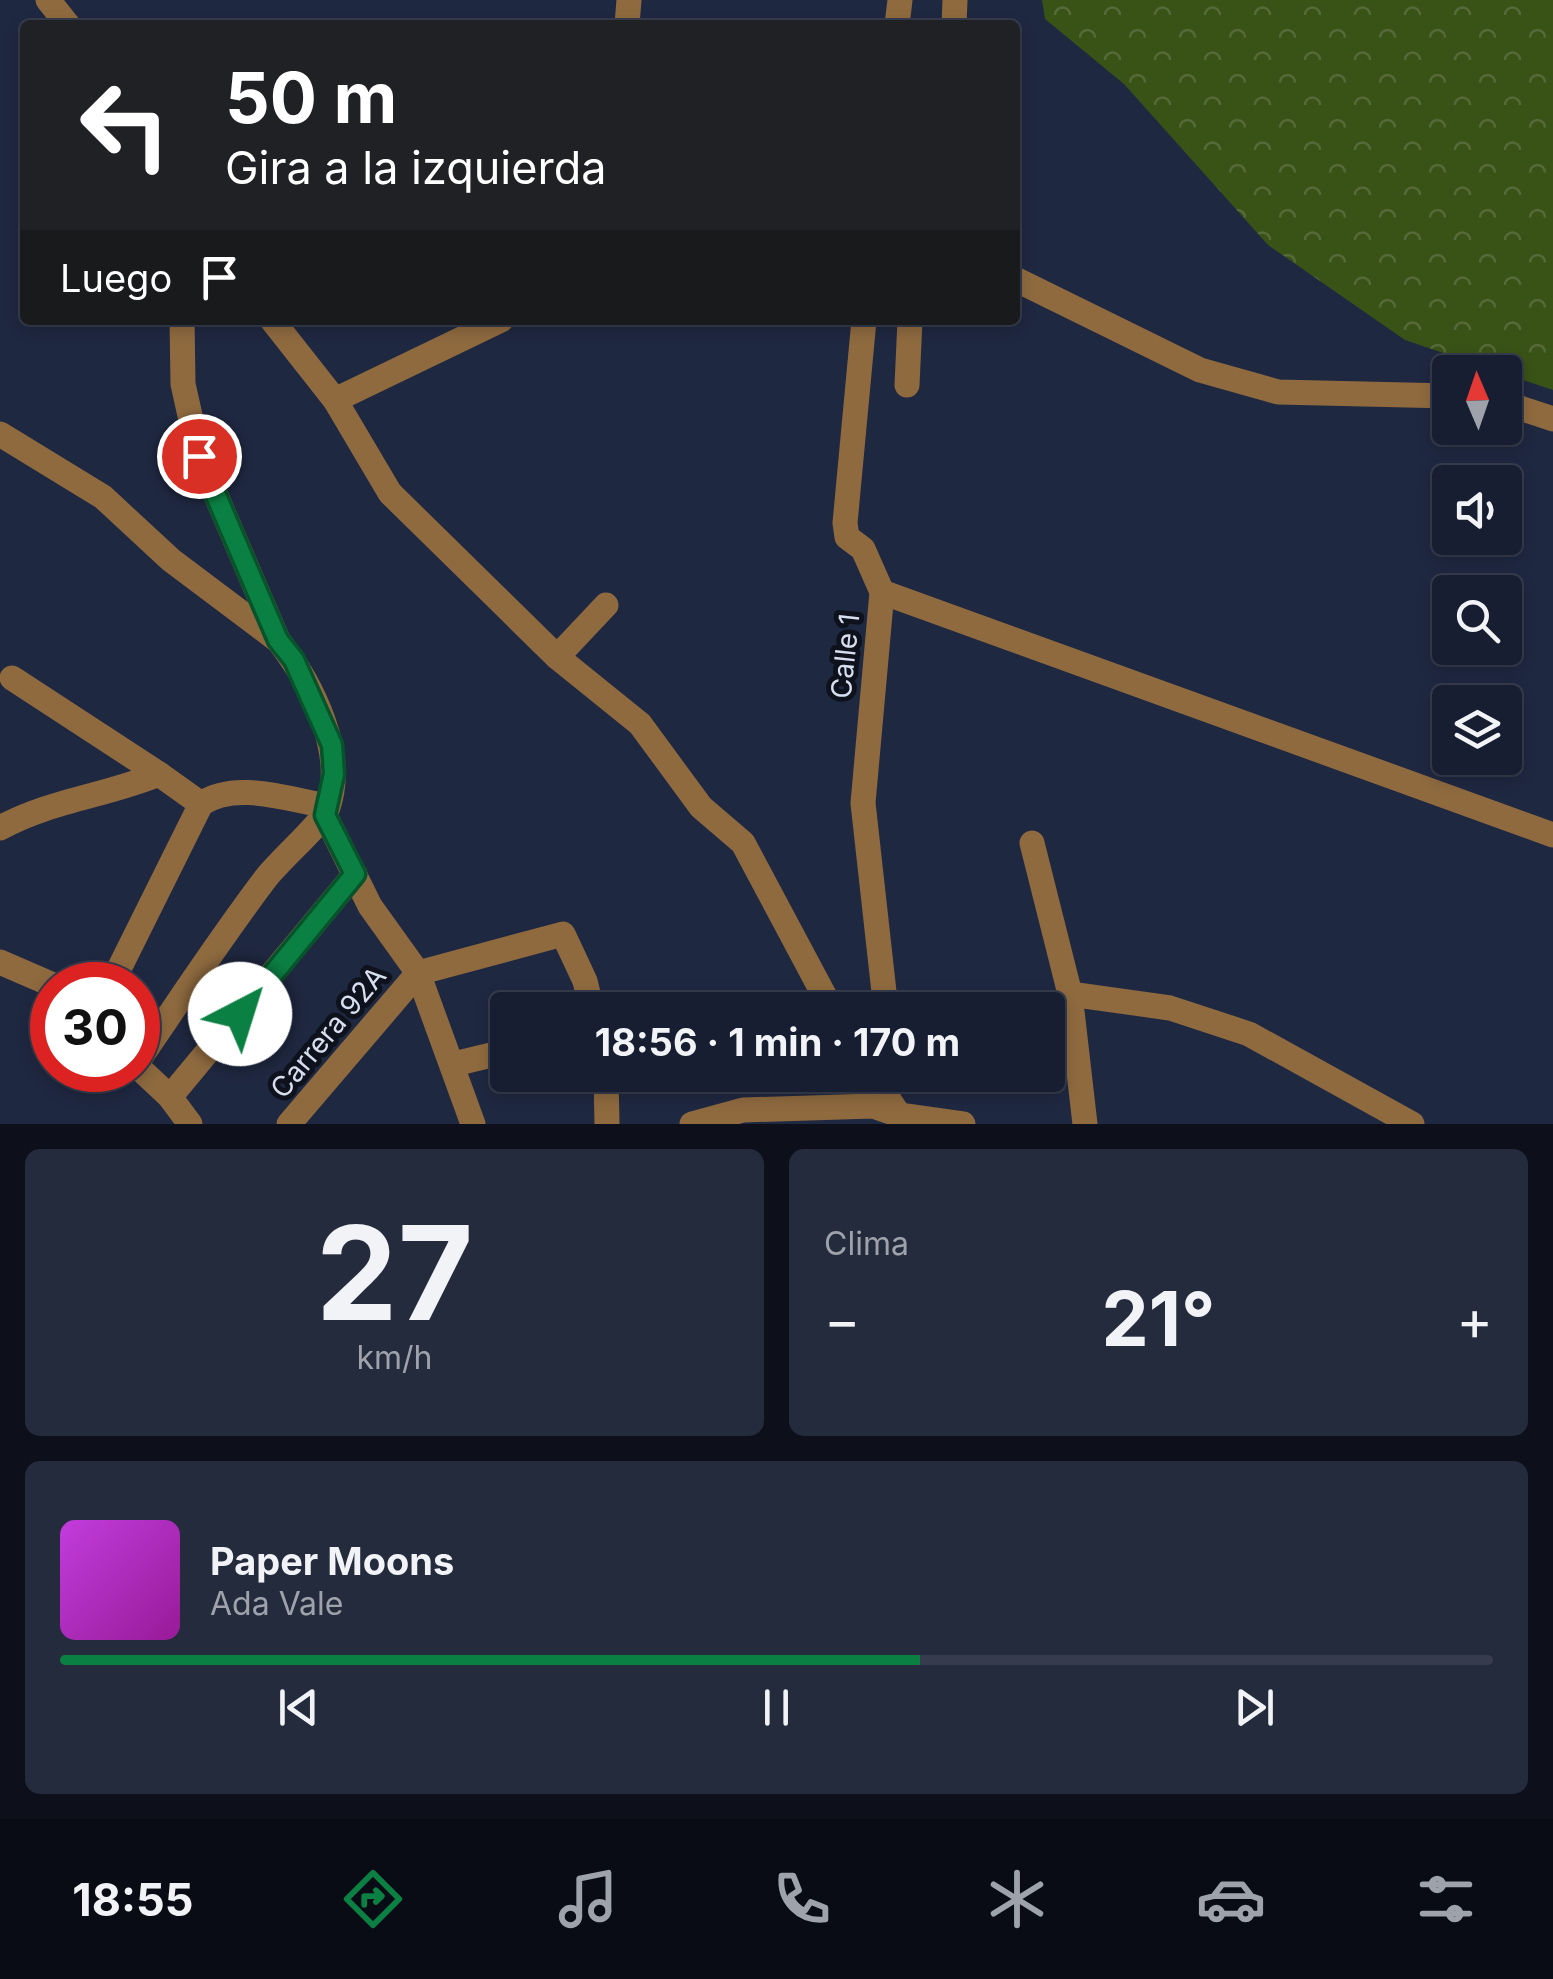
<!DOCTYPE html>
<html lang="es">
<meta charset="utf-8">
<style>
:root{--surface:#171e31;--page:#242b3d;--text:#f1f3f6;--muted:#9ea2ab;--line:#363c4d;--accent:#0b8043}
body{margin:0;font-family:Inter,sans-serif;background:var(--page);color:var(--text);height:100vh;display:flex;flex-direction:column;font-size:38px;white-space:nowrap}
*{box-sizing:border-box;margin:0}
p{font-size:32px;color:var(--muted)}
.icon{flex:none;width:55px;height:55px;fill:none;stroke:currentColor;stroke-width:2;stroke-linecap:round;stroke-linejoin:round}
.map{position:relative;height:1124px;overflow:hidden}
.panel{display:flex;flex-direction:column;gap:25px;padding:25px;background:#0d101b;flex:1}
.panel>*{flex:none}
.guide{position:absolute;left:20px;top:20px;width:1000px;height:305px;border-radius:10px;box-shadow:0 5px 15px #0003,0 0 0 2px var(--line);background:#202124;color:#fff;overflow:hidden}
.needle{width:65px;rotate:358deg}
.fabs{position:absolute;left:1432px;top:355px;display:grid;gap:20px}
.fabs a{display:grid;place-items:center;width:90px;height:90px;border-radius:10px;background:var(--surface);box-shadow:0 5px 15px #0003,0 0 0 2px var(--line);font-size:50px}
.speed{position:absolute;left:30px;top:962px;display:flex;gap:20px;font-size:50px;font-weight:700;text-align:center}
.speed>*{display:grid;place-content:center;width:130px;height:130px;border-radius:50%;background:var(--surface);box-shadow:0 5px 15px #0003,0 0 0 2px var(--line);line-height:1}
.speed .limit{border:15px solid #d22;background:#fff;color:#111}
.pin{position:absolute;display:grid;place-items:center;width:85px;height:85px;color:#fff;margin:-42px;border:5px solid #fff;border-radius:50%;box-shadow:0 2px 10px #0007}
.me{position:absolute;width:110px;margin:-55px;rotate:40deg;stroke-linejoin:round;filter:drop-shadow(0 0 8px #0008)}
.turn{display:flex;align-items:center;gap:35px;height:210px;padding:0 40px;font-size:45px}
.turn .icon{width:130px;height:130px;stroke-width:2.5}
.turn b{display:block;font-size:70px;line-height:85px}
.then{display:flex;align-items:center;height:95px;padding:0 40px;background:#0003;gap:20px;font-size:38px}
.big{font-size:75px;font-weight:700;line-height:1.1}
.panel .tile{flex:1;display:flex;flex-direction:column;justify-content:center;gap:15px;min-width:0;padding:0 35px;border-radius:15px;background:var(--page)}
.panel .dial{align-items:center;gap:0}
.dial b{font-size:130px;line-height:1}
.song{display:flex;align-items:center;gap:30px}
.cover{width:120px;height:120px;border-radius:15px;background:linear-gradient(135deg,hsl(290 70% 55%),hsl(300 70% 35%))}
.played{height:10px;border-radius:5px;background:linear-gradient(90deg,var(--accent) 60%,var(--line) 60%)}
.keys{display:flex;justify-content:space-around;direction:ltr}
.heat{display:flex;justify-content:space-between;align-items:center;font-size:55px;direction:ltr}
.panel .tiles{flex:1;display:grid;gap:25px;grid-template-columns:1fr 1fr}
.tile:last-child{grid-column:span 2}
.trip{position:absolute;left:490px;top:992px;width:575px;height:100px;border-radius:10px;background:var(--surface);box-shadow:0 5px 15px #0003,0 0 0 2px var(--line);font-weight:700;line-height:100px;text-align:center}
.menu{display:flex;height:160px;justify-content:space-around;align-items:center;background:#090c14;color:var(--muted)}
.menu .icon{width:70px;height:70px}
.menu .current{color:var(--accent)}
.menu b{font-size:45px;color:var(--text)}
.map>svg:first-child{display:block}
.forest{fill:url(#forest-crowns)}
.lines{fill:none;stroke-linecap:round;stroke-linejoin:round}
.minor{stroke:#8f6a3f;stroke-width:25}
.route-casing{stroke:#07532c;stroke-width:25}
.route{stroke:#0b8043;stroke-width:18}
.labels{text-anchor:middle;stroke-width:10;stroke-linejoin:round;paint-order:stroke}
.street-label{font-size:28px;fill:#d7dfef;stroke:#0d121c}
</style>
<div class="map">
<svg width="1553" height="1124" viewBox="0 0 1553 1124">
<defs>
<pattern id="forest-crowns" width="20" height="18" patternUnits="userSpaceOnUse" patternTransform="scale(2.5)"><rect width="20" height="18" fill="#395216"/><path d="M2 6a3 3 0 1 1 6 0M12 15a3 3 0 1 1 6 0" fill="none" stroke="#556a38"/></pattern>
</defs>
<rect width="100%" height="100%" fill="#1f2841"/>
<polygon class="forest" points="1042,0 1553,0 1553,390 1405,340 1268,245 1124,84 1045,19"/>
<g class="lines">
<g class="minor">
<polyline points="48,0 68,25"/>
<polyline points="627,25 629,0"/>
<polyline points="897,25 900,0"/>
<polyline points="954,25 955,0"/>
<polyline points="1015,279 1200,370 1278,392 1450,396"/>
<polyline points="272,320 335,400 390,493 557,657 640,724 701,807 743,843 832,1010"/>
<polyline points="864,320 845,523 847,537 863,549 882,592 863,803 886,1010"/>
<polyline points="907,385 910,320"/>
<polyline points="335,400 501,320"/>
<polyline points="1505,403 1553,419"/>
<polyline points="0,434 103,497 171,560 276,639"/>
<polyline points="882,592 1553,835"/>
<polyline points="557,657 606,605"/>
<polyline points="12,678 159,774"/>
<polyline points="325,815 370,906 418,973 473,1124"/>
<path d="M0 828C51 800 106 796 159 774L201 804"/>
<polyline points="1032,843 1070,994 1085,1124"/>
<polyline points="0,962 53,985"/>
<path d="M111 985 201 804C236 780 290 800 328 806"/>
<polyline points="1070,994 1170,1008 1249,1034 1412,1124"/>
<path d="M138 1061C180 1000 221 937 266 878 278 862 322 823 327 810 348 754 312 684 278 640L199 456 183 384 182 320"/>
<polyline points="454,1064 508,1051"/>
<polyline points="138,1067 170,1097 190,1124"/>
<polyline points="606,1075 607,1124"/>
<polyline points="873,1075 899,1115"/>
<polyline points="170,1097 355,874"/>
<polyline points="289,1124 418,973 563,934 585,981 592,1010"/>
<polyline points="692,1124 743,1110 873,1106 899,1115 963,1124"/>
</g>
</g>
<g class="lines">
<g class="route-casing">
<polyline id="route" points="199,456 278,640 294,660 332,745 334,774 325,815 355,874 240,1014"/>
</g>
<use href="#route" class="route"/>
</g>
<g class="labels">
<g class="street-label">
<text transform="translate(845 656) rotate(-84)" y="10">Calle 1</text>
<text transform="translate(328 1032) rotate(-50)" y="10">Carrera 92A</text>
</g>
</g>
</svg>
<div class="fabs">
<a><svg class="needle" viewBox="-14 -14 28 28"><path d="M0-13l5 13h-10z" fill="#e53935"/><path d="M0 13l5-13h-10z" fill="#9ea2ab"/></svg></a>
<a><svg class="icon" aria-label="sound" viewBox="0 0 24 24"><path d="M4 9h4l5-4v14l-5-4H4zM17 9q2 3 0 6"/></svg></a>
<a><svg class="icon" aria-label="search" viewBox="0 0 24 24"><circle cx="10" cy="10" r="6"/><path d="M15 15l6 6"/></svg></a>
<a><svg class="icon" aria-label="layers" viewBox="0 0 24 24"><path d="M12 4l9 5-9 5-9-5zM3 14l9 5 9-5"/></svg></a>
</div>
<div class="speed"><div class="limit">30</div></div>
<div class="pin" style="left:199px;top:456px;background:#d93025"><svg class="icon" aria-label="arrive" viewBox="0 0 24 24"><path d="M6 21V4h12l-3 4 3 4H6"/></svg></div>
<svg class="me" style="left:240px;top:1014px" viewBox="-20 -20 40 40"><circle r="19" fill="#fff"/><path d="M0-13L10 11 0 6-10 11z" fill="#0b8043"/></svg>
<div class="trip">18:56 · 1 min · 170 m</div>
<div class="guide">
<div class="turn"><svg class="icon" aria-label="left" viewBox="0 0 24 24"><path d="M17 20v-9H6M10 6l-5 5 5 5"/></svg><div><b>50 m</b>Gira a la izquierda</div></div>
<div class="then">Luego<svg class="icon" aria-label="arrive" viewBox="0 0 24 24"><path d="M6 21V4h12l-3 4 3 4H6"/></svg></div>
</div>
</div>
<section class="panel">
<div class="tiles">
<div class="tile dial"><b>27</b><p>km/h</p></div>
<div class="tile"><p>Clima</p>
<div class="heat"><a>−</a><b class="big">21°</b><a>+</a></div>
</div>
<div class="tile">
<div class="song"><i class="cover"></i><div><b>Paper Moons</b><p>Ada Vale</p></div></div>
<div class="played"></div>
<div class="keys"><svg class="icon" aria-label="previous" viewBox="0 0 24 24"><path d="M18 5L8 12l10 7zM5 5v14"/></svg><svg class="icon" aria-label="pause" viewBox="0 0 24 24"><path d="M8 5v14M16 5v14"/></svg><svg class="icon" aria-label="next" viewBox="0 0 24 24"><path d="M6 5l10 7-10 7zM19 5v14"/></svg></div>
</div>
</div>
</section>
<nav class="menu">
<b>18:55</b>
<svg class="icon current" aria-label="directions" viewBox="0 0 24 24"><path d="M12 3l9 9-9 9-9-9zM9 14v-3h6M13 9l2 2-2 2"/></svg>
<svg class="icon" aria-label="music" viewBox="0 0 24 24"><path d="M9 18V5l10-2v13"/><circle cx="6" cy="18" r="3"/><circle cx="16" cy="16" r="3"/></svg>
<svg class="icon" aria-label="phone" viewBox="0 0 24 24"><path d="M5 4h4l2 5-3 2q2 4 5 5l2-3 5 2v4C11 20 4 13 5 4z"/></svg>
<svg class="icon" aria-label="climate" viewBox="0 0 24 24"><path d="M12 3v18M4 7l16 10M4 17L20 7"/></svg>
<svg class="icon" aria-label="car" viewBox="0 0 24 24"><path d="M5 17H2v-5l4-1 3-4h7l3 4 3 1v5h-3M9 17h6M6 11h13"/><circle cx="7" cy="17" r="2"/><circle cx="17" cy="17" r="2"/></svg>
<svg class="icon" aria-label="filters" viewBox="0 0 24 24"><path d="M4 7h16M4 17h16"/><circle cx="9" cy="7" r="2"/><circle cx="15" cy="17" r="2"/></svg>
</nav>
